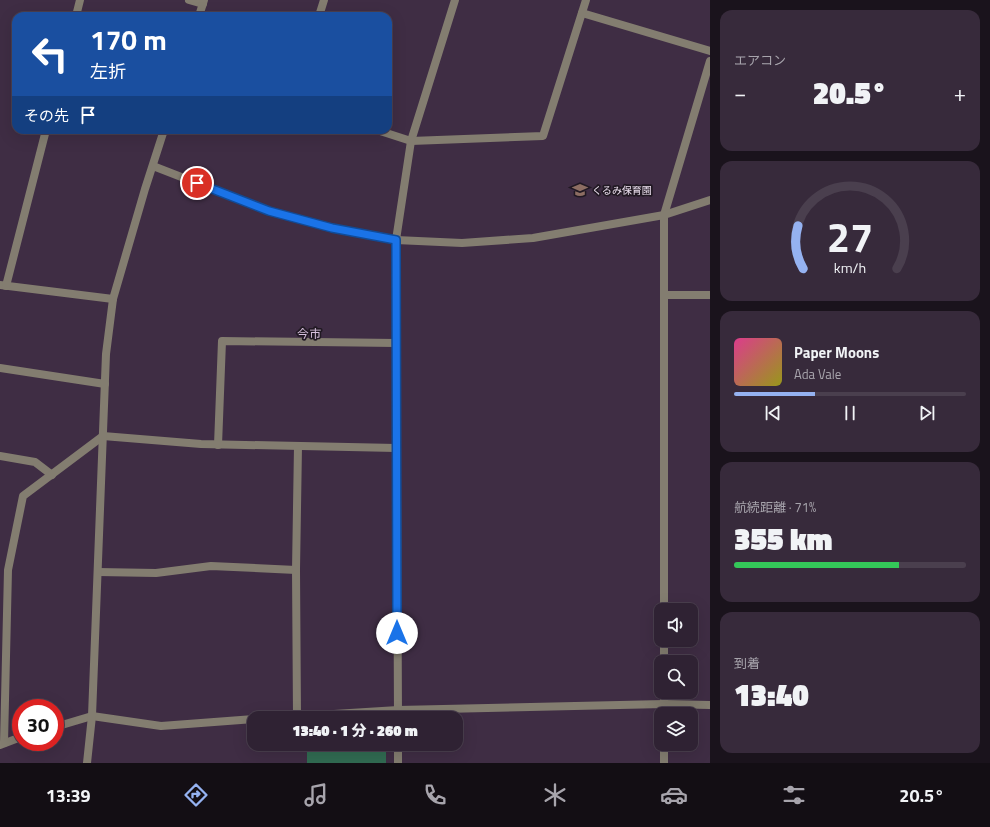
<!DOCTYPE html>
<html lang="ja">
<meta charset="utf-8">
<style>
:root{--surface:#2f2233;--page:#372a3b;--text:#f1f3f6;--muted:#a7a4ac;--line:#4a3f4e;--accent:#95b2f1}
body{margin:0;font-family:"Titillium Web","Noto Sans JP",sans-serif;background:var(--page);color:var(--text);height:100vh;display:flex;flex-direction:column;font-size:15px;white-space:nowrap}
*{box-sizing:border-box;margin:0}
p{font-size:13px;color:var(--muted)}
.icon{flex:none;width:22px;height:22px;fill:none;stroke:currentColor;stroke-width:2;stroke-linecap:round;stroke-linejoin:round}
.map{position:relative;flex:1;overflow:hidden}
.side{display:flex;flex-direction:column;gap:10px;padding:10px;background:#1a131c;width:280px}
.side>*{flex:none}
.banner{position:absolute;left:12px;top:12px;width:380px;height:122px;border-radius:12px;box-shadow:0 4px 16px #0002,0 0 0 1px var(--line);background:#1a4fa0;color:#fff;overflow:hidden}
.controls{position:absolute;left:654px;top:603px;display:grid;gap:8px}
.controls a{display:grid;place-items:center;width:44px;height:44px;border-radius:8px;background:var(--surface);box-shadow:0 4px 16px #0002,0 0 0 1px var(--line);font-size:20px}
.speed{position:absolute;left:12px;top:699px;display:flex;gap:8px;font-size:20px;font-weight:700;text-align:center}
.speed>*{display:grid;place-content:center;width:52px;height:52px;border-radius:50%;background:var(--surface);box-shadow:0 4px 16px #0002,0 0 0 1px var(--line);line-height:1}
.speed .limit{border:6px solid #d22;background:#fff;color:#111}
.pin{position:absolute;display:grid;place-items:center;width:34px;height:34px;color:#fff;margin:-17px;border:2px solid #fff;border-radius:50%;box-shadow:0 1px 4px #0007}
.me{position:absolute;width:44px;margin:-22px;rotate:0deg;stroke-linejoin:round;filter:drop-shadow(0 0 3px #0008)}
.turn{display:flex;align-items:center;gap:14px;height:84px;padding:0 12px;font-size:18px}
.turn .icon{width:52px;height:52px;stroke-width:2.5}
.turn b{display:block;font-size:28px;line-height:34px}
.then{display:flex;align-items:center;height:38px;padding:0 12px;background:#0003;gap:8px;font-size:15px}
.big{font-size:30px;font-weight:800;line-height:1.1}
.side .card{flex:1;display:flex;flex-direction:column;justify-content:center;gap:6px;min-width:0;padding:0 14px;border-radius:12px;background:var(--page)}
.side .dial{align-items:center;gap:0}
.dial svg{height:104px;overflow:visible;fill:none;stroke:var(--line);stroke-width:7;stroke-linecap:round;text-anchor:middle}
.dial text{fill:var(--text);stroke:none}
.song{display:flex;align-items:center;gap:12px}
.cover{width:48px;height:48px;border-radius:6px;background:linear-gradient(135deg,hsl(330 70% 55%),hsl(60 70% 35%))}
.played{height:4px;border-radius:2px;background:linear-gradient(90deg,var(--accent) 35%,var(--line) 35%)}
.keys{display:flex;justify-content:space-around;direction:ltr}
.heat{display:flex;justify-content:space-between;align-items:center;font-size:22px;direction:ltr}
.charge{height:6px;border-radius:3px;background:linear-gradient(90deg,#34c759 71%,var(--line) 0)}
.trip{position:absolute;left:247px;top:711px;width:216px;height:40px;border-radius:12px;background:var(--surface);box-shadow:0 4px 16px #0002,0 0 0 1px var(--line);font-weight:800;line-height:40px;text-align:center}
.tab-bar{display:flex;height:64px;justify-content:space-around;align-items:center;background:#130e14;color:var(--muted)}
.tab-bar .icon{width:28px;height:28px}
.tab-bar .current{color:var(--accent)}
.tab-bar b{font-size:18px;color:var(--text)}
main{display:flex;flex:1;min-height:0}
.map>svg:first-child{display:block}
.green{fill:#316b52}
.lines{fill:none;stroke-linecap:round;stroke-linejoin:round}
.minor{stroke:#837d70;stroke-width:8}
.tertiary{stroke:#837d70;stroke-width:8}
.route-casing{stroke:#114b97;stroke-width:10}
.route{stroke:#1a73e8;stroke-width:7}
.labels{text-anchor:middle;stroke-width:3.5;stroke-linejoin:round;paint-order:stroke}
.poi-label{font-size:10px;fill:#efe3f2;stroke:#211923;text-anchor:start}
.quarter-label{font-size:12px;fill:#d7c0dd;stroke:#211923}
</style>
<main>
<div class="map">
<svg width="710" height="763" viewBox="0 0 710 763">
<rect width="100%" height="100%" fill="#3f2d44"/>
<rect class="green" x="307" y="744" width="79" height="19"/>
<g class="lines">
<g class="minor">
<polyline points="189,0 203,4"/>
<polyline points="582,13 710,51"/>
<polyline points="76,16 80,0"/>
<polyline points="319,16 324,0"/>
<polyline points="377,130 411,141 543,136 586,0"/>
<polyline points="0,285 113,299"/>
<polyline points="6,286 46,130"/>
<polyline points="664,295 710,295"/>
<polyline points="0,368 105,384"/>
<polyline points="218,445 222,341 396,343"/>
<polyline points="0,456 35,462 52,475"/>
<polyline points="98,572 156,573 211,566 296,570"/>
<polyline points="664,610 664,215 710,61"/>
<polyline points="664,640 664,662"/>
<polyline points="664,692 664,714"/>
<polyline points="297,716 296,570 298,446"/>
<polyline points="270,718 398,710 664,704 710,705"/>
<polyline points="398,718 396,240 411,141 455,0"/>
<polyline points="55,727 92,716 161,726 254,719"/>
<polyline points="4,743 8,570 23,496 103,436 201,444 396,448"/>
<polyline points="664,744 664,763"/>
<polyline points="0,745 21,737"/>
<polyline points="398,763 398,744"/>
</g>
<g class="tertiary">
<polyline points="199,16 204,0"/>
<polyline points="153,166 269,211 332,228 396,240 462,243 533,238 664,215 710,200"/>
<polyline points="87,763 92,716 106,354 113,299 145,189 164,130"/>
</g>
</g>
<g class="lines">
<g class="route-casing">
<polyline id="route" points="197,183 269,211 332,228 396,240 397,633"/>
</g>
<use href="#route" class="route"/>
</g>
<defs>
<g id="school-bare" transform="scale(1.2)"><path d="M0-5L7-2L0 1L-7-2ZM-4 1L0 2.5L4 1V4Q0 6-4 4Z" fill="#8d6e63" stroke="#211923" stroke-width="2.5" paint-order="stroke"/></g>
</defs>
<g fill-rule="evenodd">
<use href="#school-bare" x="580" y="190"/>
</g>
<g class="labels">
<g class="poi-label">
<text x="592" y="194">くるみ保育園</text>
</g>
<g class="quarter-label">
<text x="309" y="338">今市</text>
</g>
</g>
</svg>
<div class="controls">
<a><svg class="icon" aria-label="sound" viewBox="0 0 24 24"><path d="M4 9h4l5-4v14l-5-4H4zM17 9q2 3 0 6"/></svg></a>
<a><svg class="icon" aria-label="search" viewBox="0 0 24 24"><circle cx="10" cy="10" r="6"/><path d="M15 15l6 6"/></svg></a>
<a><svg class="icon" aria-label="layers" viewBox="0 0 24 24"><path d="M12 4l9 5-9 5-9-5zM3 14l9 5 9-5"/></svg></a>
</div>
<div class="speed"><div class="limit">30</div></div>
<div class="pin" style="left:197px;top:183px;background:#d93025"><svg class="icon" aria-label="arrive" viewBox="0 0 24 24"><path d="M6 21V4h12l-3 4 3 4H6"/></svg></div>
<svg class="me" style="left:397px;top:633px" viewBox="-20 -20 40 40"><circle r="19" fill="#fff"/><path d="M0-13L10 11 0 6-10 11z" fill="#1a73e8"/></svg>
<div class="trip">13:40 · 1 分 · 260 m</div>
<div class="banner">
<div class="turn"><svg class="icon" aria-label="left" viewBox="0 0 24 24"><path d="M17 20v-9H6M10 6l-5 5 5 5"/></svg><div><b>170 m</b>左折</div></div>
<div class="then">その先<svg class="icon" aria-label="arrive" viewBox="0 0 24 24"><path d="M6 21V4h12l-3 4 3 4H6"/></svg></div>
</div>
</div>
<section class="side">
<div class="card"><p>エアコン</p>
<div class="heat"><a>−</a><b class="big">20.5°</b><a>+</a></div>
</div>
<div class="card dial"><svg viewBox="0 0 100 80">
<path d="M14 69A42 42 0 1 1 86 69"/>
<path d="M14 69A42 42 0 0 1 10 36" stroke="#95b2f1"/>
<text x="50" y="56" font-size="32" font-weight="700">27</text>
<text x="50" y="72" font-size="11">km/h</text>
</svg></div>
<div class="card">
<div class="song"><i class="cover"></i><div><b>Paper Moons</b><p>Ada Vale</p></div></div>
<div class="played"></div>
<div class="keys"><svg class="icon" aria-label="previous" viewBox="0 0 24 24"><path d="M18 5L8 12l10 7zM5 5v14"/></svg><svg class="icon" aria-label="pause" viewBox="0 0 24 24"><path d="M8 5v14M16 5v14"/></svg><svg class="icon" aria-label="next" viewBox="0 0 24 24"><path d="M6 5l10 7-10 7zM19 5v14"/></svg></div>
</div>
<div class="card"><p>航続距離 · 71%</p><b class="big">355 km</b><div class="charge"></div></div>
<div class="card"><p>到着</p><b class="big">13:40</b></div>
</section>
</main>
<nav class="tab-bar">
<b>13:39</b>
<svg class="icon current" aria-label="directions" viewBox="0 0 24 24"><path d="M12 3l9 9-9 9-9-9zM9 14v-3h6M13 9l2 2-2 2"/></svg>
<svg class="icon" aria-label="music" viewBox="0 0 24 24"><path d="M9 18V5l10-2v13"/><circle cx="6" cy="18" r="3"/><circle cx="16" cy="16" r="3"/></svg>
<svg class="icon" aria-label="phone" viewBox="0 0 24 24"><path d="M5 4h4l2 5-3 2q2 4 5 5l2-3 5 2v4C11 20 4 13 5 4z"/></svg>
<svg class="icon" aria-label="climate" viewBox="0 0 24 24"><path d="M12 3v18M4 7l16 10M4 17L20 7"/></svg>
<svg class="icon" aria-label="car" viewBox="0 0 24 24"><path d="M5 17H2v-5l4-1 3-4h7l3 4 3 1v5h-3M9 17h6M6 11h13"/><circle cx="7" cy="17" r="2"/><circle cx="17" cy="17" r="2"/></svg>
<svg class="icon" aria-label="filters" viewBox="0 0 24 24"><path d="M4 7h16M4 17h16"/><circle cx="9" cy="7" r="2"/><circle cx="15" cy="17" r="2"/></svg>
<b>20.5°</b>
</nav>
